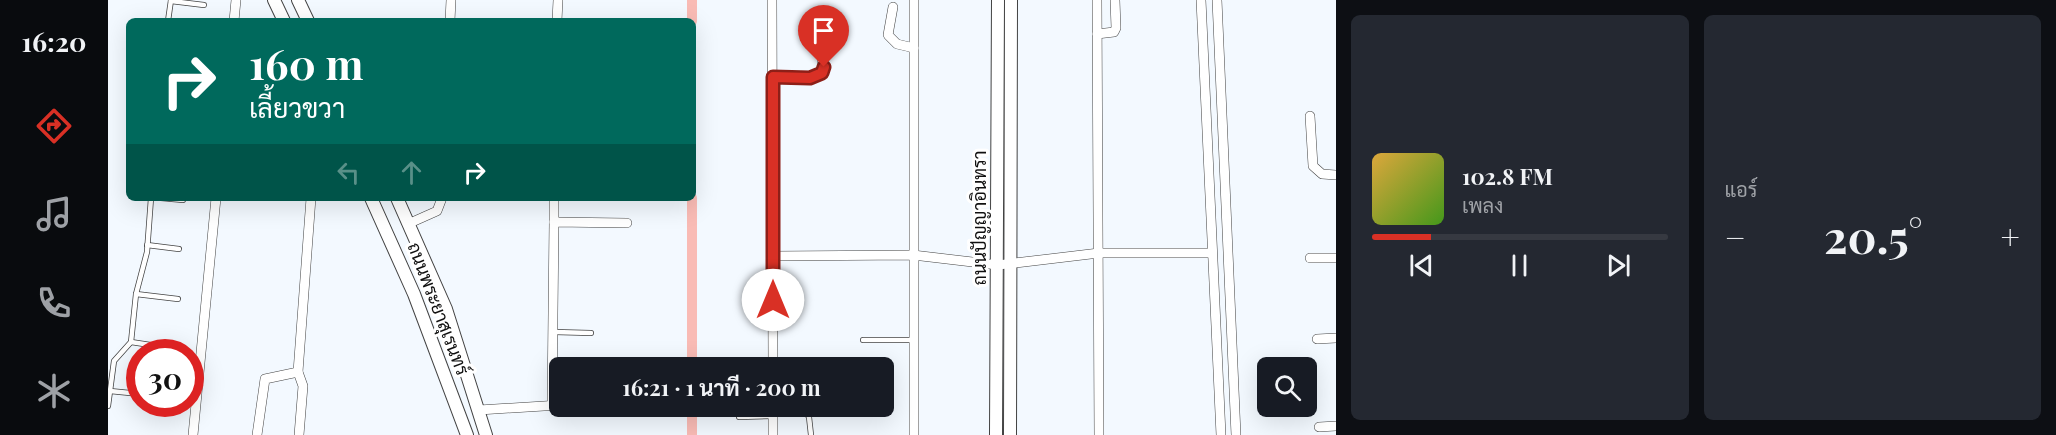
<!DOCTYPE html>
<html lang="th">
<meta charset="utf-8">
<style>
:root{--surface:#171b24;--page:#242831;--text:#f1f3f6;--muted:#9ea1a6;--line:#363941;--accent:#d93025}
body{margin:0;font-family:"Playfair Display",Sarabun,serif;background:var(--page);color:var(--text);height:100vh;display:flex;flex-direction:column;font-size:22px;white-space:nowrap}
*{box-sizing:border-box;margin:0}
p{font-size:20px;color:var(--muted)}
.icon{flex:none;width:33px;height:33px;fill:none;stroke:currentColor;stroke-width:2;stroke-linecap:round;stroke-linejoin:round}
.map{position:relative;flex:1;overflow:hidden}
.drawer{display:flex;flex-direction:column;gap:15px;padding:15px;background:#0d0f14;width:720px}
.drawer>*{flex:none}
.hud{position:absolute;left:18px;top:18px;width:570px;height:183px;border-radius:9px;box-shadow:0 6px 24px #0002;background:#00695c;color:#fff;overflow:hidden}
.buttons{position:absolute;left:1149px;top:357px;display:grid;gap:12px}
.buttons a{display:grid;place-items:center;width:60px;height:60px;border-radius:9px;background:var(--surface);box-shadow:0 6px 24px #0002;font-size:30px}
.speed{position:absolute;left:18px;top:339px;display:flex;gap:12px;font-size:30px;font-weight:700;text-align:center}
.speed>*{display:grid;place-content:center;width:78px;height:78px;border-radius:50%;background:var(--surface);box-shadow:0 6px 24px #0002;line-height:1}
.speed .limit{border:9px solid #d22;background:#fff;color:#111}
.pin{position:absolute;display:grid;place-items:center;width:51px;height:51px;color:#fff;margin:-62px -26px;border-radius:50% 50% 50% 0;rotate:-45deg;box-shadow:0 0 6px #0007}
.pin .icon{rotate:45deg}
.me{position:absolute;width:66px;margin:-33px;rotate:0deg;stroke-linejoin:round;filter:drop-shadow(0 0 4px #0008)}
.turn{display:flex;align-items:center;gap:21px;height:126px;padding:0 24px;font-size:27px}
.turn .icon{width:78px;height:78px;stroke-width:2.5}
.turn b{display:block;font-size:42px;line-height:51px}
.lanes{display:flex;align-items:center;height:57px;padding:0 24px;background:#0003;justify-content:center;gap:30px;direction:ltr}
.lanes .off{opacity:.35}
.big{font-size:45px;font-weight:700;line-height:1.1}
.drawer .tile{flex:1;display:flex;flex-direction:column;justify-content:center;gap:9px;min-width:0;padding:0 21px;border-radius:9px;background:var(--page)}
.song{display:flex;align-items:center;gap:18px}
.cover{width:72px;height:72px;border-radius:9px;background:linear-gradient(135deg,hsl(40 70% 55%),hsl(100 70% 35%))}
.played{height:6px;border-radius:3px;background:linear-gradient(90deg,var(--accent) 20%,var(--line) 20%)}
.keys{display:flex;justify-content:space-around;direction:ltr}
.heat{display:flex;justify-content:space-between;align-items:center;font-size:33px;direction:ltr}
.drawer .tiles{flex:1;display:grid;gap:15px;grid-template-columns:repeat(2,1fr)}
.trip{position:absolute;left:441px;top:357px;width:345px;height:60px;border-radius:9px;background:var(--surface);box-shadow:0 6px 24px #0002;font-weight:700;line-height:60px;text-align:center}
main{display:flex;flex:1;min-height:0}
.dock{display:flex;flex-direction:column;width:108px;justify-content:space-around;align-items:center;background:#090b0e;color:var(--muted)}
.dock .icon{width:42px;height:42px}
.dock .current{color:var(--accent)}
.dock b{font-size:27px;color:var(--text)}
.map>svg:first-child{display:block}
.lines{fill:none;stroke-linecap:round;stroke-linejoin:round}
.canal{stroke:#f9bbb5;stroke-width:10}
.service-casing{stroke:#434343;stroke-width:6}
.minor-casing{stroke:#434343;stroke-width:10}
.tertiary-casing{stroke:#434343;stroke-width:14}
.service{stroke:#fff;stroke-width:4.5}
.minor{stroke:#fff;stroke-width:9}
.tertiary{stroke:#fff;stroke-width:12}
.route-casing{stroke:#8d1f18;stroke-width:15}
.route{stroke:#d93025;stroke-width:10}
.labels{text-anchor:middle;stroke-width:6;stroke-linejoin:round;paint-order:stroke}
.street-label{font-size:18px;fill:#101010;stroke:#fff}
</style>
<main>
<nav class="dock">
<b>16:20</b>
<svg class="icon current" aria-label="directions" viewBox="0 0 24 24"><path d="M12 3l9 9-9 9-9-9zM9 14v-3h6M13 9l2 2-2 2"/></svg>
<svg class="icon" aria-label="music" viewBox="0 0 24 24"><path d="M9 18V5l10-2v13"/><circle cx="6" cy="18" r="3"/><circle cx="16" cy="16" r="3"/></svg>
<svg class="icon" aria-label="phone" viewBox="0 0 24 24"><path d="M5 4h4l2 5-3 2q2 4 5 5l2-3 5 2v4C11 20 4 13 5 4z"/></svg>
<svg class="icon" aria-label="climate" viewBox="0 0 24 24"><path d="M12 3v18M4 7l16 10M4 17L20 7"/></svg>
</nav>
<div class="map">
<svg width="1228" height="435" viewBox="0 0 1228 435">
<rect width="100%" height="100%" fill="#f3f9ff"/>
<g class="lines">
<g class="canal">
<polyline points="584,0 584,21"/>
<polyline points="584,198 584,368"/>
<polyline points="584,406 584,435"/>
</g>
<g class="service-casing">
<g id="service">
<polyline points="63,1 96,5"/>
<polyline points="60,21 63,0"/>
<polyline points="53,198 75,200"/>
<polyline points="39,245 71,249"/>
<polyline points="28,294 70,299"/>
<polyline points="446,332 483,333"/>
<polyline points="755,340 806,340"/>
<polyline points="23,342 62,348"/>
<polyline points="2,391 32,394"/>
<polyline points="0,406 6,361 23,342 28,294 39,252 43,198"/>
<polyline points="665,410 698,413 701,417 703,435"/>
<polyline points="631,417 665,416"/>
</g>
</g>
<g class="minor-casing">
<g id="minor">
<polyline points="664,0 665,368"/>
<polyline points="989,0 991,435"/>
<polyline points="1093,0 1113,435"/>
<polyline points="1109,0 1128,435"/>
<polyline points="785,7 780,35 789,44 806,48"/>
<polyline points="126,21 128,0"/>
<polyline points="342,21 343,0"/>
<polyline points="449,21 450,0"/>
<polyline points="989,34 1006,32 1008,28 1007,0"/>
<polyline points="665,77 709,76 714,73 714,59"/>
<polyline points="1202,116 1205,166 1214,174 1228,175"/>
<polyline points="446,222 446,198"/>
<polyline points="302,223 329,211 334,198"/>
<polyline points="665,256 805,255 890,265 991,253 1104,253"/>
<polyline points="1202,258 1228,258"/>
<polyline points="1209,339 1228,338"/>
<polyline points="190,372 195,386 191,435"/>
<polyline points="444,405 446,222 519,223"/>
<polyline points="371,410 452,405"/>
<polyline points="1211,427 1228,426"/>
<polyline points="85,435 108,198"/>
<polyline points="149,435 157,379 190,372 203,198"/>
<polyline points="665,435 665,406"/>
<polyline points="806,435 806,0"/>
</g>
</g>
<g class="tertiary-casing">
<g id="tertiary">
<polyline points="166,0 176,21"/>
<polyline points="190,0 200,21"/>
<polyline points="263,198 306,294 359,435"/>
<polyline points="289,198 338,309 378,435"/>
<polyline points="888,435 890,0"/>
<polyline points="902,435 903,0"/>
</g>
</g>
<use href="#service" class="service"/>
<use href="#minor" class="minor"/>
<use href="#tertiary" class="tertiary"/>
</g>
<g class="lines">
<g class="route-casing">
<polyline id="route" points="665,300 665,77 702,78 714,73 716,67"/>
</g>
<use href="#route" class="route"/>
</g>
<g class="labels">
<g class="street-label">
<text transform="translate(872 218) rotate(-90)" y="6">ถนนปัญญาอินทรา</text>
<text transform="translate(330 309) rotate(69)" y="6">ถนนพระยาสุเรนทร์</text>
</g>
</g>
</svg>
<div class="buttons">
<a><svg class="icon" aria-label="search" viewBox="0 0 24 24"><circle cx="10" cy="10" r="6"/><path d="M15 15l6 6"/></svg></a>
</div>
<div class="speed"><div class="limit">30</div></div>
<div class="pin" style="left:716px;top:67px;background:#d93025"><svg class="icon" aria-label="arrive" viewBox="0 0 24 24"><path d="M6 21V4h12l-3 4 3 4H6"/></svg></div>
<svg class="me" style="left:665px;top:300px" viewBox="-20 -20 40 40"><circle r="19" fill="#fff"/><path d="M0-13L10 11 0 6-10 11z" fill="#d93025"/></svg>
<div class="trip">16:21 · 1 นาที · 200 m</div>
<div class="hud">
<div class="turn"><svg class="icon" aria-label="right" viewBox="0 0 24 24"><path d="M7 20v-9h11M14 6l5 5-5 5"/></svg><div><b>160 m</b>เลี้ยวขวา</div></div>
<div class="lanes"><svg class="icon off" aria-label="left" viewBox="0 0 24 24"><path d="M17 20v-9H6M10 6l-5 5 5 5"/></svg><svg class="icon off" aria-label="ahead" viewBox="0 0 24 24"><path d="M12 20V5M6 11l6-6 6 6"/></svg><svg class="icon" aria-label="right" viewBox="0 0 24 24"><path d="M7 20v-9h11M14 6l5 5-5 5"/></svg></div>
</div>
</div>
<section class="drawer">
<div class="tiles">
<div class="tile">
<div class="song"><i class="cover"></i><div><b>102.8 FM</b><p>เพลง</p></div></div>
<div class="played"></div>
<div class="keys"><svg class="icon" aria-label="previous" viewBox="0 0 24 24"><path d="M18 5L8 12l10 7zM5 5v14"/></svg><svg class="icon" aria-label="pause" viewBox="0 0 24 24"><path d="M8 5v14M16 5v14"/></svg><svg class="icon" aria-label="next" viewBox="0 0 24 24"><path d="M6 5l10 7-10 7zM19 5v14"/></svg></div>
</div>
<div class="tile"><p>แอร์</p>
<div class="heat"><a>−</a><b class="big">20.5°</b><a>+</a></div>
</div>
</div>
</section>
</main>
